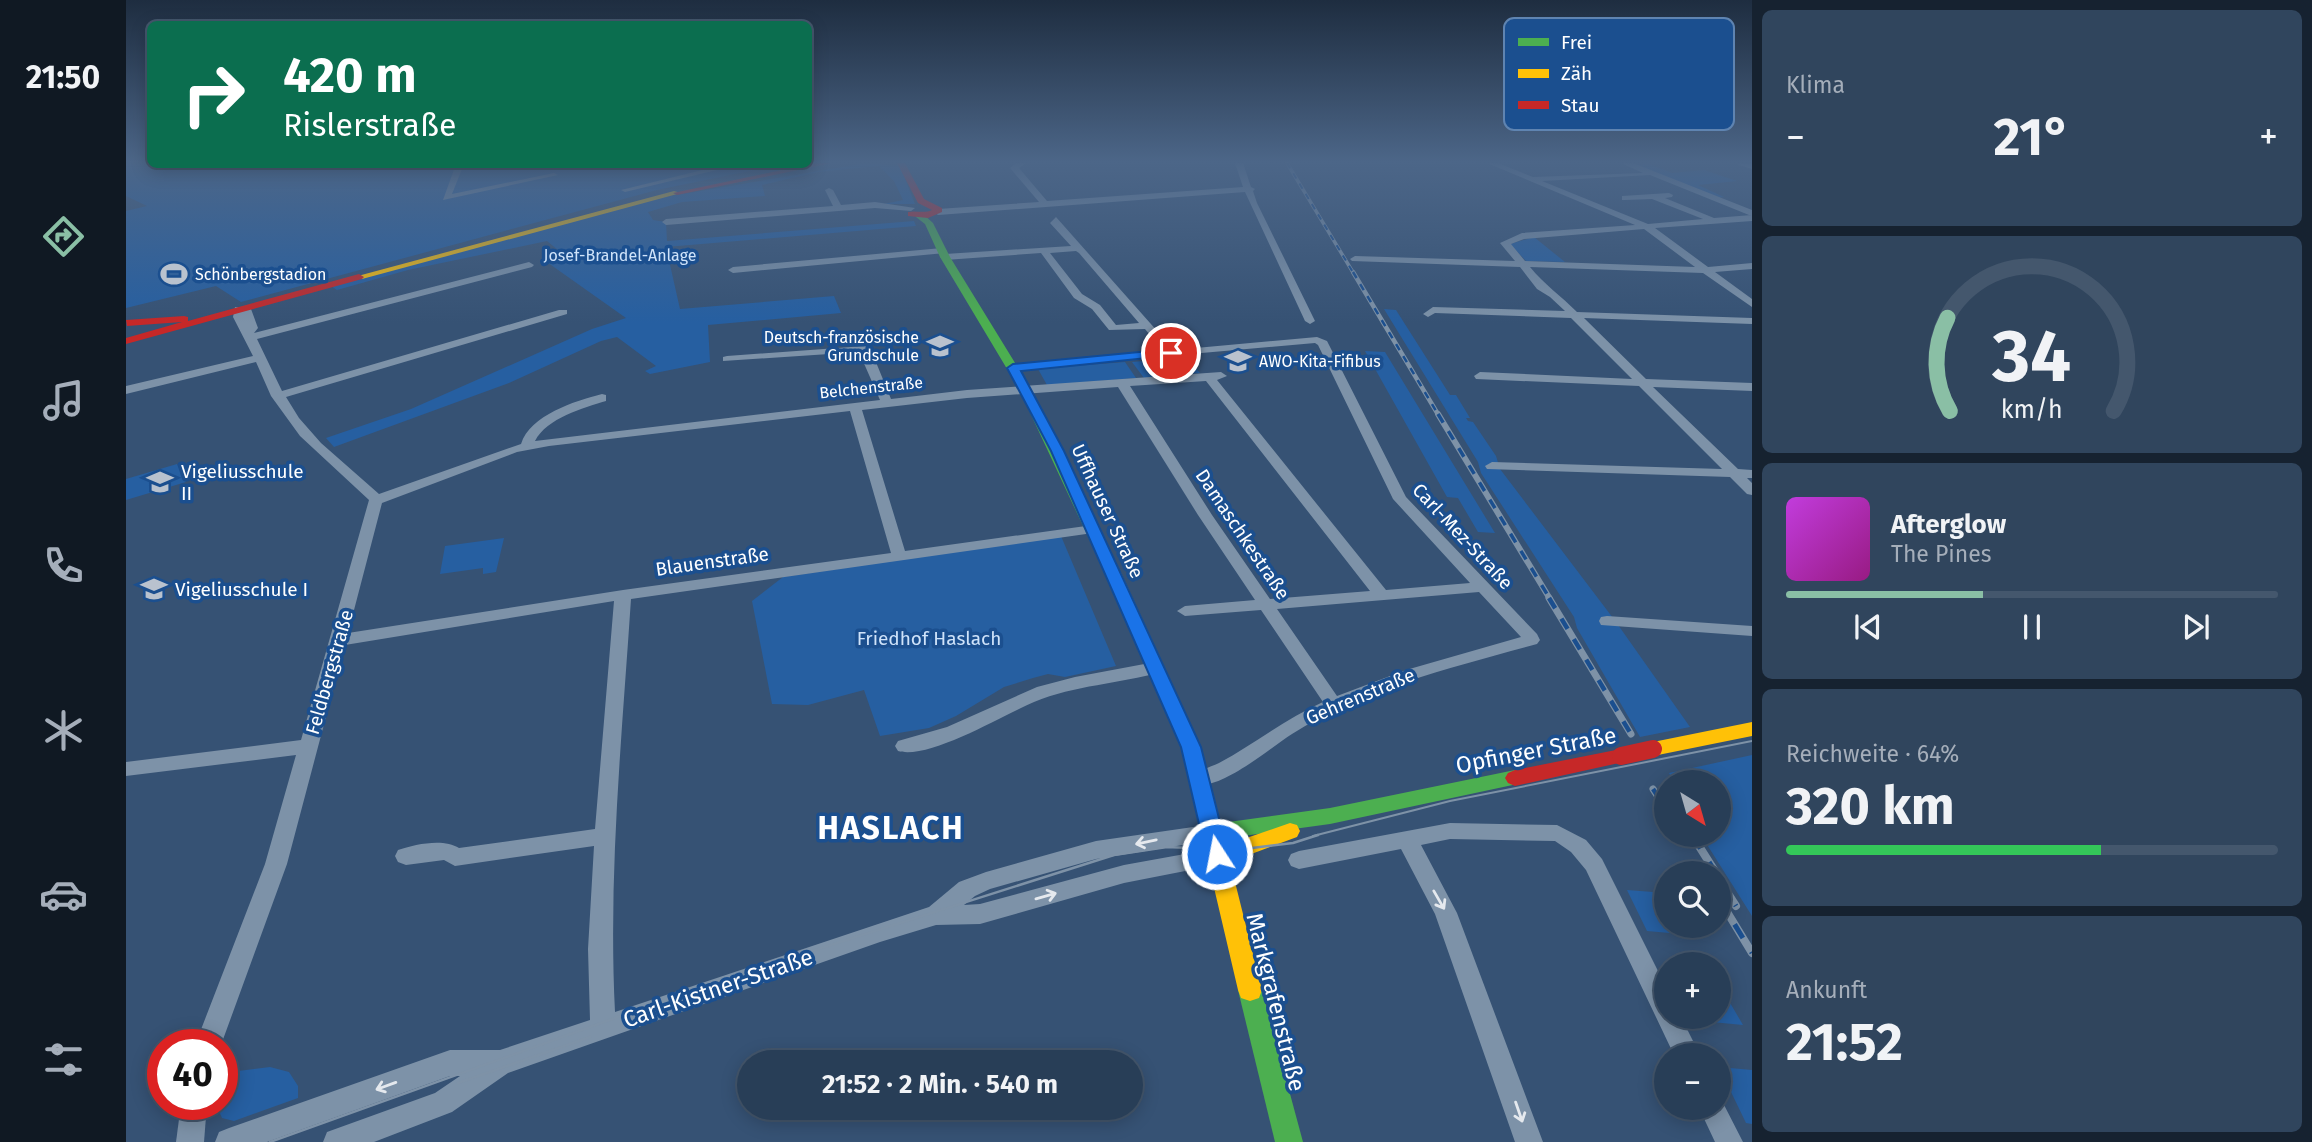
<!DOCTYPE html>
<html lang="de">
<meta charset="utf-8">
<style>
:root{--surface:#283e57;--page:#30455d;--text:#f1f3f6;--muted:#a5aeba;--line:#44576d;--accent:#8abfa5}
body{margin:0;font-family:"Fira Sans",sans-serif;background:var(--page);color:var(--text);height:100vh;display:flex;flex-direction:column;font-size:26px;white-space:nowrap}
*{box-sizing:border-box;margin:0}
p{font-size:23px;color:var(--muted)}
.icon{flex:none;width:38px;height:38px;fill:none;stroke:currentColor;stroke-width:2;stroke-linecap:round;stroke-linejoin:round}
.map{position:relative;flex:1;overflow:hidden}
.details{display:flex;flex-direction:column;gap:10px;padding:10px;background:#162230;width:560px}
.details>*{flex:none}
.guide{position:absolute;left:21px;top:21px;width:665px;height:147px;border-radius:10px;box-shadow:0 4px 18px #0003,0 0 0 2px var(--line);background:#0b6e4f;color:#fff;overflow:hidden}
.needle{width:46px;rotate:143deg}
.controls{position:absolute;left:1528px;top:770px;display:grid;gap:14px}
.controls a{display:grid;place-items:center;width:77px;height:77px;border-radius:50%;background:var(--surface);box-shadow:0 4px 18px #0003,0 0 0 2px var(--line);font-size:35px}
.speed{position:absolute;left:21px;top:1029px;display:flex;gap:14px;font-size:35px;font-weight:700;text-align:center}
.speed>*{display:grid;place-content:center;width:91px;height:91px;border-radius:50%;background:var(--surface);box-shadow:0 4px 18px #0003,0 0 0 2px var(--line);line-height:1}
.speed .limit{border:10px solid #d22;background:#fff;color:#111}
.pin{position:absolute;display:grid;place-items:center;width:60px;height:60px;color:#fff;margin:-30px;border:4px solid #fff;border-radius:50%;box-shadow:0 2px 7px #0007}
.me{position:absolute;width:77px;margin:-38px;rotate:349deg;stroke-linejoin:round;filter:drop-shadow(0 0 5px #0008)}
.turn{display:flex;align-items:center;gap:24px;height:147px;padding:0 21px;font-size:32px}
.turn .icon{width:91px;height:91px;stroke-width:2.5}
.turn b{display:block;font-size:49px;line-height:60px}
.big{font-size:52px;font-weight:700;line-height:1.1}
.details .widget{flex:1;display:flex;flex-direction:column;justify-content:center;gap:10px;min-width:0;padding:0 24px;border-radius:10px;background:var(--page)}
.details .dial{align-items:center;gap:0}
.dial svg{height:182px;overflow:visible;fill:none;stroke:var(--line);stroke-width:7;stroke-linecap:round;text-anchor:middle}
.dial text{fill:var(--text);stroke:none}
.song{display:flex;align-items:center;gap:21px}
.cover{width:84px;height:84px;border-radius:10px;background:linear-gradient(135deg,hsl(290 70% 55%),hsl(310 70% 35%))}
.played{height:7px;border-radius:4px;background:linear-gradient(90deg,var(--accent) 40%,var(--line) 40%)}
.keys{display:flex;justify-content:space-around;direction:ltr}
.heat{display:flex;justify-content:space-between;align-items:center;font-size:38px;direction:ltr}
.charge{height:10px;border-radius:5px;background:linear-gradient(90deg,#34c759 64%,var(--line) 0)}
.trip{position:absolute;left:611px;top:1050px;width:406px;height:70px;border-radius:35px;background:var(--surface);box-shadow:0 4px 18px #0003,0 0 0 2px var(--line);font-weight:700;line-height:70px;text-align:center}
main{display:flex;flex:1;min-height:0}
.menu{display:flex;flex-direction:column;width:126px;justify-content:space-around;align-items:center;background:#101923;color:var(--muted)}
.menu .icon{width:49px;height:49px}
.menu .current{color:var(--accent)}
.menu b{font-size:32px;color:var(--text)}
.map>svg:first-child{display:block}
.green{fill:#265fa1}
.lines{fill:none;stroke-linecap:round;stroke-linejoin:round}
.street{fill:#7d92a8;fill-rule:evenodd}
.fast{fill:#4caf50;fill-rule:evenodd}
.slow{fill:#ffc107;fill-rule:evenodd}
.jam{fill:#c62828;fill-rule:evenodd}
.tram-far1{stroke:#7e92a7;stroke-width:2}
.tram{stroke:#7e92a7;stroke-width:2.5}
.rail-far4-casing{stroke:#7e92a7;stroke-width:3.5}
.rail-far3-casing{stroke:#7e92a7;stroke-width:4.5}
.rail-far2-casing{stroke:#7e92a7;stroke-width:6}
.rail-far1-casing{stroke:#7e92a7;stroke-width:7}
.rail-casing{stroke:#7e92a7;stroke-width:8}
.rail-far4{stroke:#1b4f8f;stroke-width:2;stroke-dasharray:6;stroke-linecap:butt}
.rail-far3{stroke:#1b4f8f;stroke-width:2.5;stroke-dasharray:7;stroke-linecap:butt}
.rail-far2{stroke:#1b4f8f;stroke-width:3.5;stroke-dasharray:10;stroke-linecap:butt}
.rail-far1{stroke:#1b4f8f;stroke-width:4.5;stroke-dasharray:12;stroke-linecap:butt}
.rail{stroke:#1b4f8f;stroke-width:5;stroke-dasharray:16;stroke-linecap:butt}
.jam-bridge{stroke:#c62828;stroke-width:18}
.oneway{stroke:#e5e9ee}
.route{fill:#1a73e8;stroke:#114b97;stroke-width:2}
.labels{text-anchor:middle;stroke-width:7;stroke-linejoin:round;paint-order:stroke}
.far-park-label{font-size:16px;fill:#cfe3fa;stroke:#1b4f8f}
.far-poi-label{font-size:16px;fill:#fff;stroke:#1b4f8f;text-anchor:start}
.far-street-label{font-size:16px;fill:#fff;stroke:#1b4f8f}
.poi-label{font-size:19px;fill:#fff;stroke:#1b4f8f;text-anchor:start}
.street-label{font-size:19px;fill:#fff;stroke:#1b4f8f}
.park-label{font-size:19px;fill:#cfe3fa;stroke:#1b4f8f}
.near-street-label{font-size:23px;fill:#fff;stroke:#1b4f8f}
.near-district-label{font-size:32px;font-weight:bold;letter-spacing:2px;fill:#fff;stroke:#1b4f8f}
.key{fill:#1b4f8f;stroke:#5f84b1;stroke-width:2}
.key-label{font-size:19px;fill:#fff}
</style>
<main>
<nav class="menu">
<b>21:50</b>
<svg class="icon current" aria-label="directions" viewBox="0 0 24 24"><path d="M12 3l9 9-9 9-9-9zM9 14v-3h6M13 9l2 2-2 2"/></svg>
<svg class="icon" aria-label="music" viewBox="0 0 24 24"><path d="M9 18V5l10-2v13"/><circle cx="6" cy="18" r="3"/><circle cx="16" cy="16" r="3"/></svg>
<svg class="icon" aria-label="phone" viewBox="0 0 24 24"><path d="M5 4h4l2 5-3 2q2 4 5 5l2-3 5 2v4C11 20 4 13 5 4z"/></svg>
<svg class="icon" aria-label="climate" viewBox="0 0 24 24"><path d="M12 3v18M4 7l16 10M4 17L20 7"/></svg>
<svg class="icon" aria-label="car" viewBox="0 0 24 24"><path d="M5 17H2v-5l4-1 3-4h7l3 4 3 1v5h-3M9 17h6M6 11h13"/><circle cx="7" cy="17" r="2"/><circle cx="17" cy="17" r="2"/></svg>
<svg class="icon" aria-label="filters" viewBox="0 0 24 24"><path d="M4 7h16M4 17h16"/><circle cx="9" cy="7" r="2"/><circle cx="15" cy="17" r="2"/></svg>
</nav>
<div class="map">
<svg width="1626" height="1142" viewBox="0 0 1626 1142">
<rect width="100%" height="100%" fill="#365274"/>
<g class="green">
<polygon points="0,163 24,164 652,165 531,190 115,302 90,286 0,308 0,211 21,206 0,196"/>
<polygon points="740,163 774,166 789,204 758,204 777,200 768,181 753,166 692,172 636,185 639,196 556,202 522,212 527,220 540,222 541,241 788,221 790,226 540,247 554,309 708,296 715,313 582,325 584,362 524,374 519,371 530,366 491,337 475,341 383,383 208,447 200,438 285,409 466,329 500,318 418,260 438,255 421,241 282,270 211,290 205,286 533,198"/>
<polygon points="1523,164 1546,173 1578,170 1611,181 1572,185 1598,197 1590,198 1509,165"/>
<polygon points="1408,237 1439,262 1400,261 1384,244"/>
<polygon points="1258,309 1270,310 1324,395 1330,395 1344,418 1340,418 1342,421 1347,422 1370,456 1374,469 1490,622 1564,727 1514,737 1451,628 1448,617 1355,473 1352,462"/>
<polygon points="1239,351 1259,352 1369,533 1352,532 1332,498 1321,497"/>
<polygon points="1060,357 1074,373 1018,378 1006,362"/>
<polygon points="999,362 1010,378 921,385 912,369"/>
<polygon points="51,464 60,482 0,500 0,479"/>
<polygon points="935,536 990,666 939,677 922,674 907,678 878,687 830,716 803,728 754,736 738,690 682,705 646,704 626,601 657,577"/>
<polygon points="378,538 370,572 357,574 357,568 314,574 319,546"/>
<polygon points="1626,755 1626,916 1575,835 1592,835 1592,782 1548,782 1543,773"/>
<polygon points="1501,890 1540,893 1540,926 1562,926 1566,935 1521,931"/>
<polygon points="1593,984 1617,1025 1565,1020 1564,1017 1592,1017"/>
<polygon points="144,1067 163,1072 172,1086 172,1098 108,1121 96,1118 90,1104 96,1104 96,1073"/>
<polygon points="1593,1067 1626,1070 1626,1124 1620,1123"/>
</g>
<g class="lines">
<g class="street">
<polygon points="890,163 900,163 893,168 921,201 1117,187 1109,163 1117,163 1125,187 1129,189 1127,191 1131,203 1189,321 1184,324 1179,321 1119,192 812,215 808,212 812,209 913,202 884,168"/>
<path d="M1361 163H1372L1407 177 1517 173 1495 163H1507L1626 210V221L1529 228 1582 267 1626 263V269L1589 272 1626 299V307L1577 273 1404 267C1418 284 1435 296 1451 312L1626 318V324L1458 318 1520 379 1626 383V391L1527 387 1612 469 1626 470V478H1621L1626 483V495L1621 494 1604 477 1361 469 1359 466 1366 462 1596 469 1513 386 1350 379 1348 376 1354 372 1506 379 1445 318 1309 313 1302 317 1297 314 1307 307 1439 311 1424 297 1411 289 1394 267 1226 261 1224 259 1229 256 1389 261 1374 243 1396 233 1509 225ZM1524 175 1623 215H1626L1588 218 1539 198 1546 197 1547 195 1543 193 1496 196V200H1499L1526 199 1577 219 1522 224 1416 181ZM1518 229 1569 267 1399 261 1385 244 1398 239Z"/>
<polygon points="1612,163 1626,164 1626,169 1613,165"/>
<polygon points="330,164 338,164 326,194 428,173 432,175 317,200"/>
<polygon points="601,164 616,164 499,192 495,190"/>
<polygon points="703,188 707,190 715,205 749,202 789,208 785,211 749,208 540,225 536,222 540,219 707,206 699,190"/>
<path d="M930 217 1048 350 1191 337 1201 341 1280 497 1411 634 1414 640 1411 644C1328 667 1239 688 1166 734 1144 748 1093 792 1068 784L1065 779C1070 770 1083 768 1093 763 1128 744 1159 719 1197 702L1135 610 1059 616 1051 611 1059 606 1129 600 1072 515 992 387 841 398 736 410 779 551 967 525 974 529 967 533 505 599C496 736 482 874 489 1012L803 907 833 882 860 872 970 841 1088 824 1095 826 1098 832 1095 838 1088 840 970 859 864 889 849 896 838 905 854 904 998 865 1092 848 1100 851 1103 857 1100 863 998 883 854 924 810 925 754 942 382 1073 326 1112 248 1142H197L201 1132 309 1093 334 1076H324L141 1142H89L93 1132 103 1128 324 1050H374L464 1020 462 949 468 846 329 866 318 860 280 865 272 862 269 856 272 850C289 844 318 838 333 848L469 829 488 601 219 645 161 864 95 1045H69L139 864 170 755 0 776V762L175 740 243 500 174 436 145 396 130 362 0 394V386L127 356 107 317 109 307 125 309 132 328 128 333 403 262 408 265 406 267 131 339 156 391 433 310H441V314L160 397 173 418 195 443 253 494 395 444C404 415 449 401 476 394L480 395V401C457 408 421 418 409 441L754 400 733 352 597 361V357L601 356 739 346 745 350 765 399 841 390 1095 372 1101 376 1091 380 1260 590 1344 583 1267 499 1192 345 1189 343 883 370V366L887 364 1037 351 1019 329 983 330 966 309 948 298 915 253 819 260 814 257 819 254 945 246 924 223ZM950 251 953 253 1013 323 990 325 974 305 956 294 924 253ZM1080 381 1244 591 1144 599 1086 515 1004 386ZM724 411 765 553 497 590 222 633 256 503 391 452 423 446ZM1353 592 1395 637 1280 670 1211 696 1151 609Z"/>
<polygon points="816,248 821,251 819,253 607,273 602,270 607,267"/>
<polygon points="1481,616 1626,626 1626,636 1475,625 1473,621 1475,617"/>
<path d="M1029 662 1035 664 1038 668 1035 672C993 684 949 685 908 702 877 715 803 760 772 751L769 746 772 741 821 727 911 687 949 677Z"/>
<polygon points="1324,823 1431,825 1460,840 1476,859 1540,987 1540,1017 1555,1017 1574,1055 1548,1055 1460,870 1445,852 1429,841 1324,839 1295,845 1331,913 1417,1142 1389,1142 1309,914 1275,849 1173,869 1165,866 1162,860 1165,854 1173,851"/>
<polygon points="1592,1097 1595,1099 1617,1142 1589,1142 1573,1108 1592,1108"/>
<polygon points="55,1104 81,1104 78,1142 50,1142"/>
</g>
<g class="fast">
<polygon points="790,213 796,213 807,223 824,257 905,389 995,573 993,576 981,576 979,573 893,389 814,257 799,224 790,217"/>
<polygon points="1389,770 1396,773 1399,778 1396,783 1204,824 1088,840 1081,838 1078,832 1081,826 1088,824 1204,808"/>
<polygon points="1124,979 1133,982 1136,990 1177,1142 1149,1142 1112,990 1115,982"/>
</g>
<g class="slow">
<polygon points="548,191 555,193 236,279 228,277"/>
<polygon points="987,568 995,573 1075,747 1100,845 1164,823 1171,825 1174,831 1171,837 1104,862 1136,990 1133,998 1124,1001 1115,998 1112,990 1055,747 979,573"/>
<polygon points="1626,722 1626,736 1527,756 1520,754 1517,749 1520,744 1527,742"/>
</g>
<g class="jam">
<polygon points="689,163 706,163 551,195 547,193"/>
<path d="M771 163H779L798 199 816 208V212L802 218 782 216V212C790 210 798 214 806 210L792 203Z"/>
<polygon points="233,274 238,277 236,279 0,344 0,338 56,322 1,326 0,320 58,316 62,317 62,321"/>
<polygon points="1495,749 1502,751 1505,756 1502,761 1389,786 1382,783 1379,778 1382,773 1389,770"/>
</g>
<polyline class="tram-far1" points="1187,836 1324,801 1626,741"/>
<g class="tram">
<polyline points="332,1083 464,1037"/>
<polyline points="144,1142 592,981 988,855 1041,847 1110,850 1167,843 1192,835"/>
</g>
<g class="rail-far4-casing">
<polyline id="rail-far4" points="1161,163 1228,274"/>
</g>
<g class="rail-far3-casing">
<polyline id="rail-far3" points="1227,272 1313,416"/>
</g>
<g class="rail-far2-casing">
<polyline id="rail-far2" points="1312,414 1424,599"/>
</g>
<g class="rail-far1-casing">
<g id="rail-far1">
<polyline points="1423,598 1505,734"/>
<polyline points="1527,789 1540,809"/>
</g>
</g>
<g class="rail-casing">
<g id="rail">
<polyline points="1566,835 1590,873"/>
<polyline points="1592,878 1610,906"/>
<polyline points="1592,897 1626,953"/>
</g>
</g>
<use href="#rail-far4" class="rail-far4"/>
<use href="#rail-far3" class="rail-far3"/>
<use href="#rail-far2" class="rail-far2"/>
<use href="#rail-far1" class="rail-far1"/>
<use href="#rail" class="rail"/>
<polyline class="jam-bridge" points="1495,756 1527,749"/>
</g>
<defs><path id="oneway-shaft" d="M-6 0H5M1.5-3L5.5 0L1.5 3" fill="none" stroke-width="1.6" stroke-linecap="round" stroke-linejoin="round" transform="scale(1.75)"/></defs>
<g class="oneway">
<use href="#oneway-shaft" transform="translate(1020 842) rotate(168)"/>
<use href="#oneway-shaft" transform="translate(920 896) rotate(-16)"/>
<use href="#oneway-shaft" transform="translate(1313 900) rotate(60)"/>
<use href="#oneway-shaft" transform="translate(260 1086) rotate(160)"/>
<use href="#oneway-shaft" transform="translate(1393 1112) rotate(71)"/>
</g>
<linearGradient id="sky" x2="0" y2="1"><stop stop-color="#1e2d40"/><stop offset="0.5" stop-color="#4c6688"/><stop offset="1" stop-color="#4c6688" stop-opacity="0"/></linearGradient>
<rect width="1626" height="323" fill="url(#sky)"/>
<polygon class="route" points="1045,349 1050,350 1050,355 895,371 938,451 1075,747 1102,854 1099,860 1091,863 1084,860 1080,854 1055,747 925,451 881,368 887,364"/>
<defs>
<g id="stadium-bare" transform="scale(2.1)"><path d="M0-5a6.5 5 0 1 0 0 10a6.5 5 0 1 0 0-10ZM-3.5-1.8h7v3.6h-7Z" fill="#b9c2ce" stroke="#1b4f8f" stroke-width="2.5" paint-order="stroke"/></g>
<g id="school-bare" transform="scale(2.1)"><path d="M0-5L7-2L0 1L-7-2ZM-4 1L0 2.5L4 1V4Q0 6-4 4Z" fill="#b9c2ce" stroke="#1b4f8f" stroke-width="2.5" paint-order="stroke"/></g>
</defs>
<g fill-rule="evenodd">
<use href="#stadium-bare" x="48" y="274"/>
<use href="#school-bare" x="814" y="346"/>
<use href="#school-bare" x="1112" y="361"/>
<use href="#school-bare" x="34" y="482"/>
<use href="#school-bare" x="28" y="589"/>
</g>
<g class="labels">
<g class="far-park-label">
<text x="494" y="261">Josef-Brandel-Anlage</text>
</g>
<g class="far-poi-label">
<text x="69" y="280">Schönbergstadion</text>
<text x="793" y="343" text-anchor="end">Deutsch-französische<tspan x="793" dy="18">Grundschule</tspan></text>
<text x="1133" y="367">AWO-Kita-Fifibus</text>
</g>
<g class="far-street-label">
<text transform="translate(745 387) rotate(-6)" y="6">Belchenstraße</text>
</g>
<g class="poi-label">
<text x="55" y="478">Vigeliusschule<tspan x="55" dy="22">II</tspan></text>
<text x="49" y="596">Vigeliusschule I</text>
</g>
<g class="street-label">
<text transform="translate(982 511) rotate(65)" y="7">Uffhauser Straße</text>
<text transform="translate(1117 534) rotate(56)" y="7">Damaschkestraße</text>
<text transform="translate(1337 536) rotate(47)" y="7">Carl-Mez-Straße</text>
<text transform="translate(586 561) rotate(-8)" y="7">Blauenstraße</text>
<text transform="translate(203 672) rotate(-74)" y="7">Feldbergstraße</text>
<text transform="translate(1234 696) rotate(-23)" y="7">Gehrenstraße</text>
</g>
<g class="park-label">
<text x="803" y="645">Friedhof Haslach</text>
</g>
<g class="near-street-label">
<text transform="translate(1410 750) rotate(-11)" y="8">Opfinger Straße</text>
<text transform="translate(592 988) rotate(-19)" y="8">Carl-Kistner-Straße</text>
<text transform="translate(1150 1002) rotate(76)" y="8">Markgrafenstraße</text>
</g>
<g class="near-district-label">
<text x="765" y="839">HASLACH</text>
</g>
</g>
<rect x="1378" y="18" width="230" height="112" rx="10" class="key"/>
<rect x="1392" y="38" width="31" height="8" fill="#4caf50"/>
<rect x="1392" y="69" width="31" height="9" fill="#ffc107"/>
<rect x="1392" y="101" width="31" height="8" fill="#c62828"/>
<g class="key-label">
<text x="1435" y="49">Frei</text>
<text x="1435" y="80">Zäh</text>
<text x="1435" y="112">Stau</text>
</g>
</svg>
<div class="controls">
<a><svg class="needle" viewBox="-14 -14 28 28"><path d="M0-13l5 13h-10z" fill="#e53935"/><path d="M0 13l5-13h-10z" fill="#a5aeba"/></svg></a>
<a><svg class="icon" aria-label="search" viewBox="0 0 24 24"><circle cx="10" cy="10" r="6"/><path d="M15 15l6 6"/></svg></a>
<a>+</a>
<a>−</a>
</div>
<div class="speed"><div class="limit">40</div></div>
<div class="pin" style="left:1045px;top:353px;background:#d93025"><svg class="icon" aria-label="arrive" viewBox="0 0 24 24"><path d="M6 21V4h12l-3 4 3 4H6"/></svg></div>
<svg class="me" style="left:1091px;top:854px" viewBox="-20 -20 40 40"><circle r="17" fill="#1a73e8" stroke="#fff" stroke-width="3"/><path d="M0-11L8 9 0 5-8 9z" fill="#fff"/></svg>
<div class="trip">21:52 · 2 Min. · 540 m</div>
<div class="guide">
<div class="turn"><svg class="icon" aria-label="right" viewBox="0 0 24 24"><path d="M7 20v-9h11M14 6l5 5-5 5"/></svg><div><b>420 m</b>Rislerstraße</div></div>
</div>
</div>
<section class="details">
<div class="widget"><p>Klima</p>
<div class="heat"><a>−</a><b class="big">21°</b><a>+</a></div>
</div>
<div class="widget dial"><svg viewBox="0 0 100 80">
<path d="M14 69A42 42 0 1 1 86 69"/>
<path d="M14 69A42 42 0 0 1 13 28" stroke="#8abfa5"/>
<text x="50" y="56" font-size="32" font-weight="700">34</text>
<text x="50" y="72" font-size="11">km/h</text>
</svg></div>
<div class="widget">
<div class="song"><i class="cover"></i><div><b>Afterglow</b><p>The Pines</p></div></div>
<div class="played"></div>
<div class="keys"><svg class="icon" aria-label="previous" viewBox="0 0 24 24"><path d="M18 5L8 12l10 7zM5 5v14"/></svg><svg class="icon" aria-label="pause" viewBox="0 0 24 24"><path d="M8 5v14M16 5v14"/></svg><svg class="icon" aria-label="next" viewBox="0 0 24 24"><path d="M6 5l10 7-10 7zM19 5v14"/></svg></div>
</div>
<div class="widget"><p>Reichweite · 64%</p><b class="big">320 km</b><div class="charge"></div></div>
<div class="widget"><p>Ankunft</p><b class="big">21:52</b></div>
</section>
</main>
